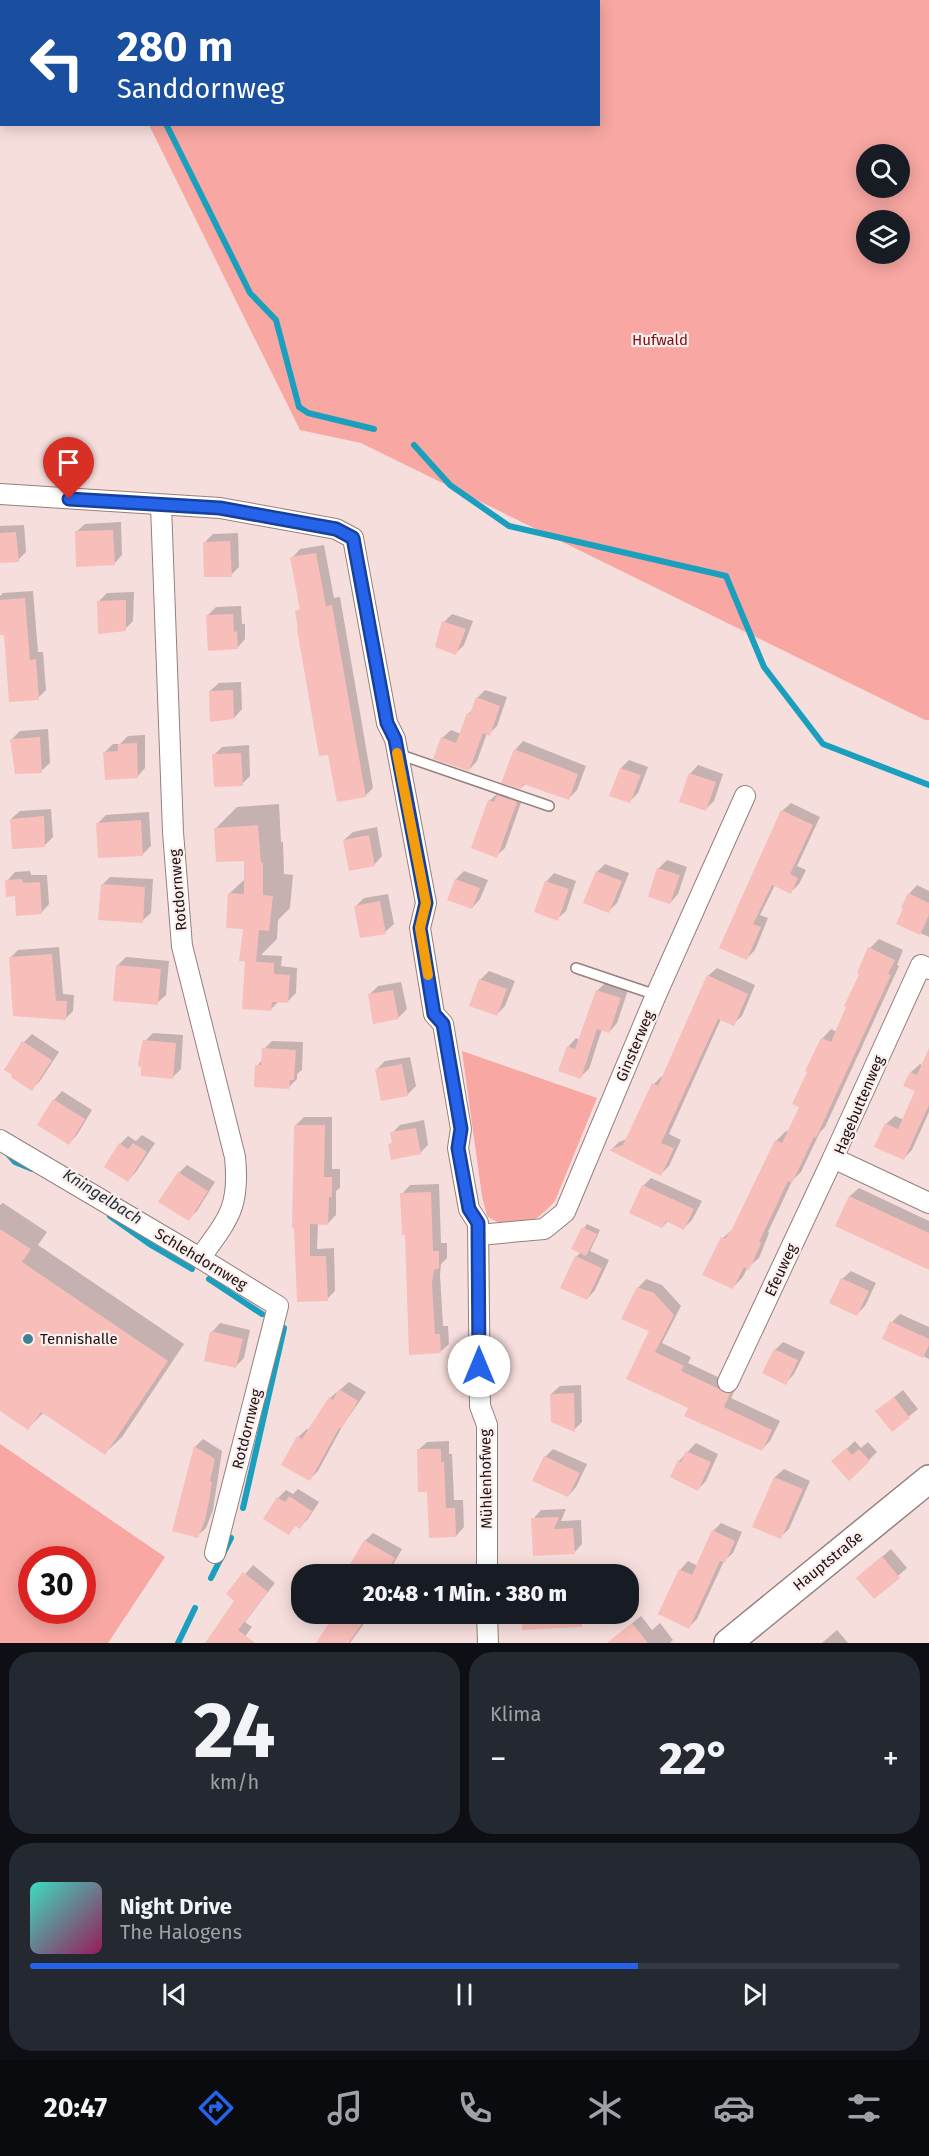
<!DOCTYPE html>
<html lang="de">
<meta charset="utf-8">
<style>
:root{--surface:#171b24;--page:#242831;--text:#f1f3f6;--muted:#9ea1a6;--line:#363941;--accent:#2563eb}
body{margin:0;font-family:"Fira Sans",sans-serif;background:var(--page);color:var(--text);height:100vh;display:flex;flex-direction:column;font-size:22px;white-space:nowrap}
*{box-sizing:border-box;margin:0}
p{font-size:20px;color:var(--muted)}
.icon{flex:none;width:33px;height:33px;fill:none;stroke:currentColor;stroke-width:2;stroke-linecap:round;stroke-linejoin:round}
.map{position:relative;height:1643px;overflow:hidden}
.side{display:flex;flex-direction:column;gap:9px;padding:9px;background:#0d0f14;flex:1}
.side>*{flex:none}
.guide{position:absolute;left:0px;top:0px;width:600px;height:126px;box-shadow:0 3px 15px #0003;background:#1a4fa0;color:#fff;overflow:hidden}
.tools{position:absolute;left:856px;top:144px;display:grid;gap:12px}
.tools a{display:grid;place-items:center;width:54px;height:54px;border-radius:50%;background:var(--surface);box-shadow:0 3px 15px #0003;font-size:30px}
.speed{position:absolute;left:18px;top:1546px;display:flex;gap:12px;font-size:30px;font-weight:700;text-align:center}
.speed>*{display:grid;place-content:center;width:78px;height:78px;border-radius:50%;background:var(--surface);box-shadow:0 3px 15px #0003;line-height:1}
.speed .limit{border:9px solid #d22;background:#fff;color:#111}
.pin{position:absolute;display:grid;place-items:center;width:51px;height:51px;color:#fff;margin:-62px -26px;border-radius:50% 50% 50% 0;rotate:-45deg;box-shadow:0 0 6px #0007}
.pin .icon{rotate:45deg}
.me{position:absolute;width:66px;margin:-33px;rotate:0deg;stroke-linejoin:round;filter:drop-shadow(0 0 4px #0008)}
.turn{display:flex;align-items:center;gap:21px;height:126px;padding:0 18px;font-size:27px}
.turn .icon{width:78px;height:78px;stroke-width:2.5}
.turn b{display:block;font-size:42px;line-height:51px}
.big{font-size:45px;font-weight:800;line-height:1.1}
.side .tile{flex:1;display:flex;flex-direction:column;justify-content:center;gap:9px;min-width:0;padding:0 21px;border-radius:24px;background:var(--page)}
.side .dial{align-items:center;gap:0}
.dial b{font-size:78px;line-height:1}
.song{display:flex;align-items:center;gap:18px}
.cover{width:72px;height:72px;border-radius:9px;background:linear-gradient(135deg,hsl(170 70% 55%),hsl(330 70% 35%))}
.played{height:6px;border-radius:3px;background:linear-gradient(90deg,var(--accent) 70%,var(--line) 70%)}
.keys{display:flex;justify-content:space-around;direction:ltr}
.heat{display:flex;justify-content:space-between;align-items:center;font-size:33px;direction:ltr}
.side .tiles{flex:1;display:grid;gap:9px;grid-template-columns:1fr 1fr}
.tile:last-child{grid-column:span 2}
.trip{position:absolute;left:291px;top:1564px;width:348px;height:60px;border-radius:24px;background:var(--surface);box-shadow:0 3px 15px #0003;font-weight:800;line-height:60px;text-align:center}
.dock{display:flex;height:96px;justify-content:space-around;align-items:center;background:#090b0e;color:var(--muted)}
.dock .icon{width:42px;height:42px}
.dock .selected{color:var(--accent)}
.dock b{font-size:27px;color:var(--text)}
.map>svg:first-child{display:block}
.green{fill:#f8a7a2;fill-rule:evenodd}
.shadow{fill:#0003}
.lines{fill:none;stroke-linecap:round;stroke-linejoin:round}
.stream{stroke:#1aa0be;stroke-width:6}
.building{fill:#f8beb9}
.lane-casing{stroke:#95807e;stroke-width:12}
.street-casing{stroke:#95807e;stroke-width:22}
.secondary-casing{stroke:#95807e;stroke-width:30}
.lane{stroke:#fff;stroke-width:9}
.street{stroke:#fff;stroke-width:20}
.secondary{stroke:#fff;stroke-width:27}
.route-casing{stroke:#184099;stroke-width:15}
.route{stroke:#2563eb;stroke-width:10}
.slow{stroke:#f59e0b;stroke-width:10}
.poi-dot{fill:#408294;stroke:#fceeec;stroke-width:2}
.labels{text-anchor:middle;stroke-width:4.5;stroke-linejoin:round;paint-order:stroke}
.park-label{font-size:15px;fill:#7c0c17;stroke:#fceeec}
.street-label{font-size:15px;fill:#1b1313;stroke:#fceeec}
.poi-label{font-size:15px;fill:#1b1313;stroke:#fceeec;text-anchor:start}
.water-label{font-size:16px;font-style:italic;fill:#1d3238;stroke:#fceeec}
</style>
<div class="map">
<svg width="929" height="1643" viewBox="0 0 929 1643">
<rect width="100%" height="100%" fill="#f6dedc"/>
<g class="green">
<path d="M88 0H929V720H925L361 443 300 430 149 125 598 124V2ZM867 154H900V188H867ZM900 220V254H867V220Z"/>
<path d="M462 1051 597 1098 555 1201C535 1224 514 1235 487 1216L482 1196Z"/>
<path d="M0 1444 165 1557 108 1643H0ZM32 1560H82V1611H32Z"/>
</g>
<g class="shadow">
<polygon points="121,522 122,555 114,564 76,532 85,524"/>
<polygon points="24,525 26,552 18,560 0,562 0,526"/>
<polygon points="238,533 239,567 231,575 205,542 213,534"/>
<polygon points="324,545 334,598 340,597 373,788 365,796 330,753 297,612 301,608 292,558 300,549"/>
<polygon points="33,591 38,652 43,652 46,690 38,698 5,633 0,633 0,596 3,593"/>
<polygon points="134,592 133,621 125,629 98,602 107,593"/>
<polygon points="241,606 242,624 245,624 245,639 237,648 208,615 216,607"/>
<polygon points="452,614 473,621 464,645 456,653 444,622"/>
<polygon points="241,682 242,709 234,718 210,691 219,683"/>
<polygon points="485,690 507,697 497,726 489,734 487,733 477,761 469,770 442,738 451,730 461,734 468,714 473,709 477,698"/>
<polygon points="48,729 50,763 41,771 12,739 20,731"/>
<polygon points="145,735 145,768 137,777 105,752 113,744 120,744 128,736"/>
<polygon points="523,741 586,766 577,790 569,798 526,783 521,788 515,750"/>
<polygon points="249,745 250,776 242,784 214,755 222,747"/>
<polygon points="629,760 648,767 638,793 630,801 621,768"/>
<polygon points="698,765 723,774 714,801 706,809 690,774"/>
<polygon points="498,793 524,794 505,848 496,856 489,801"/>
<polygon points="791,803 820,817 797,866 806,870 799,884 791,892 775,885 760,915 768,918 755,950 747,958 721,947 782,811"/>
<polygon points="279,804 281,842 283,842 284,874 293,875 290,908 278,920 277,939 261,955 282,956 281,966 297,968 296,993 288,1001 279,1001 271,1009 246,962 245,928 229,894 246,878 245,859 216,828 237,807"/>
<polygon points="51,809 53,837 45,845 11,819 20,811"/>
<polygon points="149,812 151,846 142,855 98,823 106,815"/>
<polygon points="377,827 382,856 374,865 344,840 353,832"/>
<polygon points="667,860 687,867 678,894 670,903 650,896 659,868"/>
<polygon points="605,864 629,873 617,903 609,911 597,872"/>
<polygon points="30,871 31,875 47,875 49,904 41,913 16,895 7,881 15,872"/>
<polygon points="464,871 488,880 480,899 472,908 456,879"/>
<polygon points="554,873 576,881 566,911 557,919 546,882"/>
<polygon points="110,877 153,879 151,913 142,921 102,885"/>
<polygon points="917,885 929,891 929,937 898,923 909,894"/>
<polygon points="388,894 394,924 385,932 356,906 364,898"/>
<polygon points="879,939 903,950 897,965 899,966 825,1127 820,1132 801,1172 792,1181 768,1232 769,1233 759,1258 748,1267 742,1278 733,1287 704,1274 723,1238 733,1229 776,1141 786,1131 789,1132 801,1106 822,1039 831,1029 837,1032 861,974 870,948"/>
<polygon points="59,947 63,994 74,995 73,1011 66,1018 10,958 18,950"/>
<polygon points="126,957 169,961 166,995 157,1003 117,966"/>
<polygon points="717,968 755,985 742,1016 733,1024 721,1019 669,1134 681,1140 669,1166 661,1174 611,1150 619,1142 627,1139 654,1084 662,1076 664,1077 708,976"/>
<polygon points="489,971 515,981 505,1006 497,1014 480,980"/>
<polygon points="401,982 407,1009 398,1018 369,995 378,986"/>
<polygon points="606,982 628,990 617,1023 609,1032 602,1029 589,1069 580,1077 568,1047 576,1038 580,1040 597,991"/>
<polygon points="153,1033 183,1035 181,1069 173,1077 145,1041"/>
<polygon points="32,1034 59,1052 40,1081 32,1089 24,1042"/>
<polygon points="272,1041 303,1042 302,1070 297,1074 297,1079 289,1087 257,1066 263,1059 264,1049"/>
<polygon points="929,1052 929,1112 912,1150 904,1158 886,1124 895,1116 904,1120 917,1090 905,1085 911,1072 920,1064 923,1066"/>
<polygon points="410,1057 416,1086 407,1095 377,1069 385,1061"/>
<polygon points="62,1091 92,1110 77,1135 69,1143 39,1124 54,1100"/>
<polygon points="304,1117 332,1117 332,1169 340,1169 340,1188 336,1191 336,1215 328,1223 318,1223 317,1249 334,1248 335,1291 327,1299 298,1300 296,1125"/>
<polygon points="424,1120 428,1145 420,1153 390,1145 393,1141 392,1133 400,1125"/>
<polygon points="142,1135 155,1143 136,1172 128,1180 120,1144 128,1136 136,1141"/>
<polygon points="187,1165 215,1182 197,1211 188,1219 179,1173"/>
<polygon points="651,1178 702,1201 692,1220 684,1228 668,1221 662,1227 643,1186"/>
<polygon points="439,1184 441,1243 447,1243 447,1258 441,1264 440,1275 443,1326 448,1326 449,1344 440,1352 411,1354 407,1233 402,1194 410,1185"/>
<polygon points="859,1188 929,1221 929,1268 837,1225 850,1196"/>
<polygon points="3,1203 47,1232 38,1245 184,1344 122,1437 105,1453 44,1412 28,1428 0,1410 0,1205"/>
<polygon points="587,1224 600,1230 590,1251 609,1260 595,1290 587,1299 576,1257 581,1252 584,1228"/>
<polygon points="851,1271 876,1283 865,1306 857,1314 842,1279"/>
<polygon points="646,1279 662,1285 681,1306 662,1343 691,1357 688,1363 737,1386 731,1398 780,1421 770,1441 762,1449 690,1407 628,1378 651,1330 638,1288"/>
<polygon points="900,1314 929,1327 929,1359 884,1338 892,1322"/>
<polygon points="220,1323 250,1330 244,1358 236,1366 212,1332"/>
<polygon points="783,1342 805,1352 794,1374 786,1383 775,1350"/>
<polygon points="349,1382 366,1392 343,1425 318,1471 310,1479 298,1437 307,1429 309,1430 330,1398"/>
<polygon points="581,1385 582,1422 574,1430 551,1394 560,1386"/>
<polygon points="903,1390 918,1409 892,1430 877,1411"/>
<polygon points="203,1439 222,1451 213,1510 206,1528 197,1536 195,1447"/>
<polygon points="449,1441 449,1454 452,1454 454,1500 463,1500 464,1527 456,1536 429,1490 418,1450 427,1442"/>
<polygon points="855,1441 861,1448 868,1442 877,1452 869,1460 842,1453"/>
<polygon points="696,1443 718,1454 706,1481 698,1489 679,1461"/>
<polygon points="553,1449 587,1464 576,1487 568,1496 545,1457"/>
<polygon points="784,1469 810,1481 789,1529 780,1537 754,1526 775,1477"/>
<polygon points="298,1489 319,1502 308,1519 300,1527 297,1525 288,1533 278,1498 286,1490 293,1494"/>
<polygon points="566,1509 561,1521 581,1520 582,1544 574,1553 533,1519 541,1510"/>
<polygon points="721,1523 742,1532 733,1553 724,1561 697,1619 689,1627 680,1570 688,1561 698,1566 713,1531"/>
<polygon points="373,1533 402,1549 387,1575 355,1575 365,1541"/>
<polygon points="891,1549 907,1568 874,1597 867,1570"/>
<polygon points="253,1565 275,1583 245,1622 252,1627 240,1643 207,1643 236,1601 228,1594"/>
<polygon points="475,1567 476,1575 445,1575 452,1568"/>
<polygon points="337,1614 371,1614 350,1643 318,1643"/>
<polygon points="641,1616 652,1630 660,1623 673,1640 670,1643 608,1643"/>
<polygon points="837,1630 848,1643 822,1643"/>
</g>
<g class="lines">
<g class="stream">
<polyline points="104,0 105,2"/>
<polyline points="166,124 250,293 276,320 299,407 308,413 374,429"/>
<polyline points="414,445 450,485 509,526 726,576 764,667 823,744 929,785"/>
<polyline points="8,1154 15,1162 32,1169"/>
<polyline points="110,1216 151,1245 192,1269"/>
<polyline points="209,1279 262,1314"/>
<polyline points="243,1508 284,1328"/>
<polyline points="211,1578 231,1538"/>
<polyline points="178,1643 195,1608"/>
</g>
</g>
<g class="building">
<polygon points="113,530 115,565 76,567 75,531"/>
<polygon points="16,532 19,562 0,563 0,533"/>
<polygon points="230,541 232,577 204,577 203,542"/>
<polygon points="316,553 326,606 332,605 366,797 337,802 328,755 319,756 297,629 298,629 295,611 300,610 290,557"/>
<polygon points="25,598 30,660 36,659 39,700 9,702 4,635 0,635 0,600"/>
<polygon points="126,600 126,631 98,634 97,601"/>
<polygon points="233,614 234,632 237,631 238,649 208,651 206,615"/>
<polygon points="442,621 466,629 456,655 435,647"/>
<polygon points="233,690 234,719 210,722 209,691"/>
<polygon points="476,697 500,706 490,736 483,733 469,771 433,759 441,737 456,743 467,713 470,714"/>
<polygon points="40,737 42,773 15,774 10,739"/>
<polygon points="137,743 138,778 105,780 103,752 118,751 118,744"/>
<polygon points="514,749 578,774 569,800 523,784 521,789 501,783"/>
<polygon points="241,753 243,786 214,787 212,754"/>
<polygon points="620,768 641,775 630,803 609,796"/>
<polygon points="689,773 716,782 706,811 679,802"/>
<polygon points="497,795 517,802 497,858 471,848 488,800 494,802"/>
<polygon points="781,810 813,825 790,874 798,878 791,894 772,885 753,924 761,927 747,960 719,948"/>
<polygon points="44,816 45,847 12,849 10,819"/>
<polygon points="141,820 143,856 98,858 96,823"/>
<polygon points="258,825 261,863 263,862 263,895 273,896 269,931 259,930 256,962 239,961 243,929 226,928 228,893 244,894 244,861 216,862 214,828"/>
<polygon points="369,835 375,866 349,871 343,840"/>
<polygon points="657,868 680,875 670,904 648,897"/>
<polygon points="596,871 622,881 609,913 583,903"/>
<polygon points="22,879 23,883 40,882 42,914 16,916 15,896 6,897 5,880"/>
<polygon points="455,879 480,888 472,909 447,900"/>
<polygon points="545,881 569,889 558,921 534,912"/>
<polygon points="101,884 145,887 143,923 98,920"/>
<polygon points="908,893 929,903 929,915 920,935 896,924 903,909 901,908"/>
<polygon points="380,901 386,934 360,938 354,906"/>
<polygon points="868,947 895,960 888,974 891,975 816,1138 814,1137 792,1183 788,1181 759,1242 761,1242 760,1246 749,1270 744,1267 733,1289 702,1275 721,1237 725,1239 732,1229 775,1140 782,1143 799,1107 792,1104 807,1072 805,1071 821,1038 831,1042 846,1007 844,1006 859,975 857,973"/>
<polygon points="52,954 56,1001 67,1001 66,1020 13,1016 9,957"/>
<polygon points="245,961 274,963 274,974 290,975 288,1003 272,1002 271,1011 242,1009"/>
<polygon points="116,965 161,969 158,1005 113,1001"/>
<polygon points="707,975 748,994 734,1026 718,1019 661,1143 674,1148 661,1176 609,1150 623,1145 652,1083 658,1086"/>
<polygon points="479,979 507,989 497,1016 469,1006"/>
<polygon points="393,990 399,1019 373,1024 368,994"/>
<polygon points="596,990 621,998 609,1033 597,1029 581,1079 558,1071 567,1046 575,1049"/>
<polygon points="143,1040 176,1043 173,1079 141,1076 141,1067 138,1066 139,1058"/>
<polygon points="22,1041 52,1060 32,1091 12,1078 11,1074 4,1070"/>
<polygon points="262,1048 296,1050 294,1080 290,1080 289,1089 254,1087 255,1065 261,1065"/>
<polygon points="929,1048 929,1105 904,1160 874,1147 885,1123 898,1129 915,1091 903,1086 910,1072 917,1075"/>
<polygon points="402,1064 408,1096 381,1101 375,1069"/>
<polygon points="53,1099 85,1119 69,1145 37,1125"/>
<polygon points="294,1125 325,1125 324,1177 332,1177 332,1197 329,1197 328,1225 310,1224 310,1256 326,1256 328,1301 297,1302 294,1228 292,1228"/>
<polygon points="416,1128 421,1154 391,1160 388,1144 392,1143 390,1132"/>
<polygon points="119,1143 128,1149 133,1143 147,1152 128,1182 104,1167"/>
<polygon points="178,1172 208,1191 189,1221 158,1202"/>
<polygon points="642,1185 694,1209 684,1230 666,1221 662,1228 629,1213"/>
<polygon points="431,1192 433,1251 439,1251 439,1268 434,1270 432,1284 435,1334 440,1334 441,1353 409,1355 405,1235 402,1235 400,1193"/>
<polygon points="849,1196 929,1233 929,1270 835,1226"/>
<polygon points="582,1227 597,1234 586,1256 571,1249"/>
<polygon points="0,1229 31,1249 22,1262 168,1361 105,1455 41,1412 28,1430 0,1411"/>
<polygon points="575,1256 602,1268 587,1300 560,1288"/>
<polygon points="841,1278 869,1291 857,1316 829,1303"/>
<polygon points="637,1287 654,1293 674,1315 655,1352 684,1366 681,1371 730,1394 724,1407 772,1430 762,1451 684,1416 688,1408 626,1379 649,1331 621,1319"/>
<polygon points="890,1321 929,1339 929,1345 923,1358 882,1339"/>
<polygon points="210,1331 243,1339 236,1368 204,1361"/>
<polygon points="774,1349 798,1360 786,1385 762,1373"/>
<polygon points="339,1389 358,1401 341,1429 339,1428 310,1481 281,1465 297,1436 302,1439 329,1397 333,1400"/>
<polygon points="574,1393 575,1432 551,1422 550,1394"/>
<polygon points="894,1397 910,1418 892,1432 875,1411"/>
<polygon points="194,1446 215,1459 210,1481 212,1482 209,1501 205,1520 198,1538 172,1531"/>
<polygon points="846,1448 852,1455 859,1449 870,1461 849,1481 831,1461"/>
<polygon points="417,1449 441,1449 441,1462 444,1462 446,1508 455,1508 456,1537 429,1538 427,1492 418,1492"/>
<polygon points="686,1451 711,1462 698,1491 670,1477 678,1460 681,1462"/>
<polygon points="544,1456 580,1473 568,1497 532,1481"/>
<polygon points="774,1477 803,1489 781,1539 752,1527"/>
<polygon points="289,1496 312,1511 300,1529 295,1526 289,1535 263,1519 277,1497 285,1502"/>
<polygon points="559,1517 554,1529 573,1528 575,1554 533,1556 531,1518"/>
<polygon points="712,1530 735,1541 725,1563 720,1561 689,1629 658,1614 679,1569 692,1575"/>
<polygon points="364,1540 395,1558 385,1575 361,1575 348,1568"/>
<polygon points="882,1556 900,1578 874,1599 856,1578"/>
<polygon points="243,1572 268,1592 238,1630 255,1643 205,1643 234,1601 226,1594"/>
<polygon points="335,1614 368,1614 349,1643 316,1643"/>
<polygon points="521,1614 582,1614 582,1627 522,1630"/>
<polygon points="632,1623 648,1643 607,1643"/>
</g>
<g class="lines">
<g class="lane-casing">
<g id="lane">
<polyline points="398,754 549,806"/>
<polyline points="576,968 656,995"/>
</g>
</g>
<g class="street-casing">
<g id="street">
<polyline points="0,494 220,508 336,529 353,538 387,723 395,739 426,903 420,928 434,1014 443,1024 461,1129 458,1148 469,1209 478,1223 480,1406 487,1425 487,1575"/>
<path d="M161 505 173 832 182 946 235 1157C240 1207 229 1218 200 1258"/>
<polyline points="929,969 921,965 833,1158 929,1203"/>
<polyline points="0,1140 200,1258 278,1306 215,1553"/>
<polyline points="479,1235 544,1229 565,1212 656,995 745,796"/>
<polyline points="728,1382 833,1158"/>
<polyline points="487,1614 488,1643"/>
</g>
</g>
<g class="secondary-casing">
<polyline id="secondary" points="728,1643 929,1479"/>
</g>
<use href="#lane" class="lane"/>
<use href="#street" class="street"/>
<use href="#secondary" class="secondary"/>
</g>
<g class="lines">
<g class="route-casing">
<polyline id="route" points="69,499 220,508 336,529 353,538 387,723 395,739 426,903 420,928 434,1014 443,1024 461,1129 458,1148 469,1209 478,1223 479,1366"/>
</g>
<use href="#route" class="route"/>
<polyline class="slow" points="397,753 426,903 420,928 428,975"/>
</g>
<circle class="poi-dot" cx="28" cy="1339" r="6"/>
<g class="labels">
<g class="park-label">
<text x="660" y="345">Hufwald</text>
</g>
<g class="street-label">
<text transform="translate(178 890) rotate(-95)" y="5">Rotdornweg</text>
<text transform="translate(635 1046) rotate(-67)" y="5">Ginsterweg</text>
<text transform="translate(859 1105) rotate(-67)" y="5">Hagebuttenweg</text>
<text transform="translate(201 1259) rotate(31)" y="5">Schlehdornweg</text>
<text transform="translate(781 1270) rotate(-65)" y="5">Efeuweg</text>
<text transform="translate(247 1429) rotate(-76)" y="5">Rotdornweg</text>
<text transform="translate(486 1479) rotate(-91)" y="5">Mühlenhofweg</text>
<text transform="translate(828 1561) rotate(-39)" y="5">Hauptstraße</text>
</g>
<g class="poi-label">
<text x="40" y="1344">Tennishalle</text>
</g>
<g class="water-label">
<text transform="translate(103 1196) rotate(32)" y="6">Kningelbach</text>
</g>
</g>
</svg>
<div class="tools">
<a><svg class="icon" aria-label="search" viewBox="0 0 24 24"><circle cx="10" cy="10" r="6"/><path d="M15 15l6 6"/></svg></a>
<a><svg class="icon" aria-label="layers" viewBox="0 0 24 24"><path d="M12 4l9 5-9 5-9-5zM3 14l9 5 9-5"/></svg></a>
</div>
<div class="speed"><div class="limit">30</div></div>
<div class="pin" style="left:69px;top:499px;background:#d93025"><svg class="icon" aria-label="arrive" viewBox="0 0 24 24"><path d="M6 21V4h12l-3 4 3 4H6"/></svg></div>
<svg class="me" style="left:479px;top:1366px" viewBox="-20 -20 40 40"><circle r="19" fill="#fff"/><path d="M0-13L10 11 0 6-10 11z" fill="#2563eb"/></svg>
<div class="trip">20:48 · 1 Min. · 380 m</div>
<div class="guide">
<div class="turn"><svg class="icon" aria-label="left" viewBox="0 0 24 24"><path d="M17 20v-9H6M10 6l-5 5 5 5"/></svg><div><b>280 m</b>Sanddornweg</div></div>
</div>
</div>
<section class="side">
<div class="tiles">
<div class="tile dial"><b>24</b><p>km/h</p></div>
<div class="tile"><p>Klima</p>
<div class="heat"><a>−</a><b class="big">22°</b><a>+</a></div>
</div>
<div class="tile">
<div class="song"><i class="cover"></i><div><b>Night Drive</b><p>The Halogens</p></div></div>
<div class="played"></div>
<div class="keys"><svg class="icon" aria-label="previous" viewBox="0 0 24 24"><path d="M18 5L8 12l10 7zM5 5v14"/></svg><svg class="icon" aria-label="pause" viewBox="0 0 24 24"><path d="M8 5v14M16 5v14"/></svg><svg class="icon" aria-label="next" viewBox="0 0 24 24"><path d="M6 5l10 7-10 7zM19 5v14"/></svg></div>
</div>
</div>
</section>
<nav class="dock">
<b>20:47</b>
<svg class="icon selected" aria-label="directions" viewBox="0 0 24 24"><path d="M12 3l9 9-9 9-9-9zM9 14v-3h6M13 9l2 2-2 2"/></svg>
<svg class="icon" aria-label="music" viewBox="0 0 24 24"><path d="M9 18V5l10-2v13"/><circle cx="6" cy="18" r="3"/><circle cx="16" cy="16" r="3"/></svg>
<svg class="icon" aria-label="phone" viewBox="0 0 24 24"><path d="M5 4h4l2 5-3 2q2 4 5 5l2-3 5 2v4C11 20 4 13 5 4z"/></svg>
<svg class="icon" aria-label="climate" viewBox="0 0 24 24"><path d="M12 3v18M4 7l16 10M4 17L20 7"/></svg>
<svg class="icon" aria-label="car" viewBox="0 0 24 24"><path d="M5 17H2v-5l4-1 3-4h7l3 4 3 1v5h-3M9 17h6M6 11h13"/><circle cx="7" cy="17" r="2"/><circle cx="17" cy="17" r="2"/></svg>
<svg class="icon" aria-label="filters" viewBox="0 0 24 24"><path d="M4 7h16M4 17h16"/><circle cx="9" cy="7" r="2"/><circle cx="15" cy="17" r="2"/></svg>
</nav>
